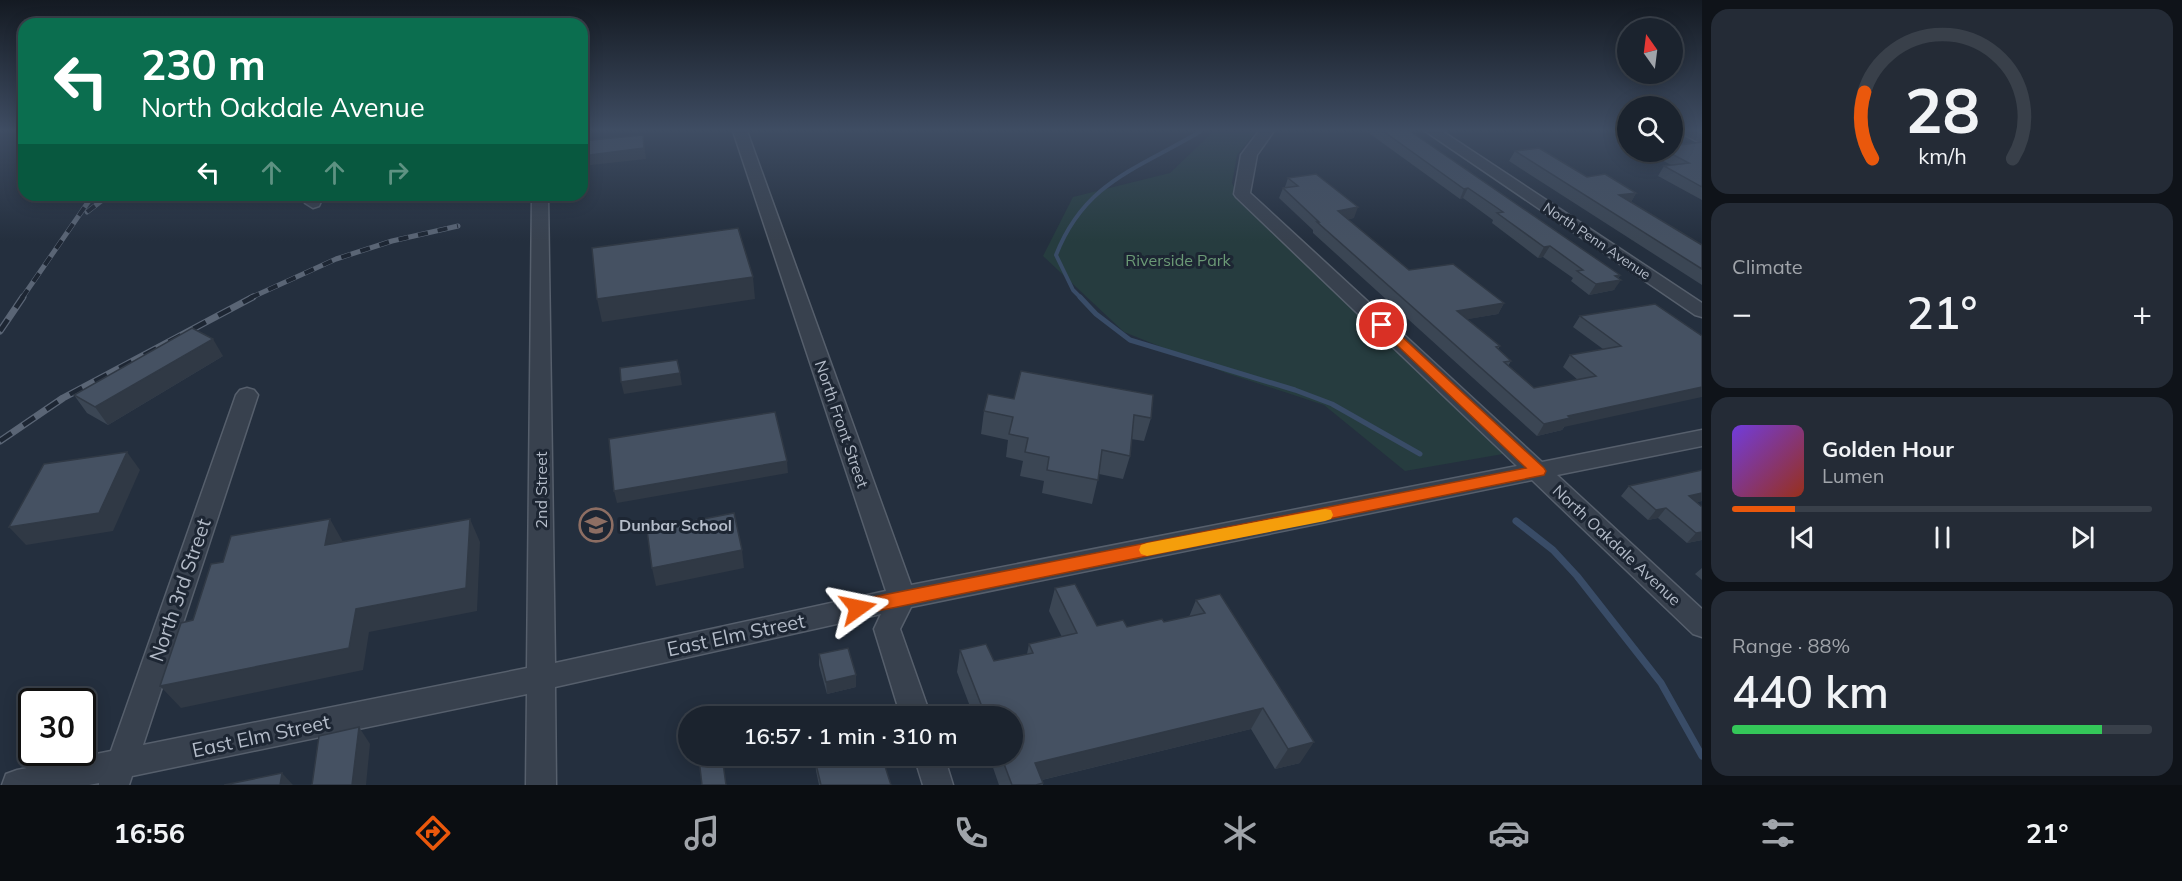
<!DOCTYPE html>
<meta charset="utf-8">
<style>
:root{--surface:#1b232e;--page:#242b36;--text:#f1f3f6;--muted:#a0a4aa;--line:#39404a;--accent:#ea580c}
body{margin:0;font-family:Mulish,sans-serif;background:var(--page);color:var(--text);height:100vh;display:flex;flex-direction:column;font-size:22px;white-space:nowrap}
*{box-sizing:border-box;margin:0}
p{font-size:20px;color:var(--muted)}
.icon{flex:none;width:33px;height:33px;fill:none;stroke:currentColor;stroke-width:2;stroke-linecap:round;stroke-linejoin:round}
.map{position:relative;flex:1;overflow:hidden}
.side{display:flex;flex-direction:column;gap:9px;padding:9px;background:#0f1319;width:480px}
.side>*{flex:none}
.top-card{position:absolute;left:18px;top:18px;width:570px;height:183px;border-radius:18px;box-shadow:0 3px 15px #0003,0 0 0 2px var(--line);background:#0b6e4f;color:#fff;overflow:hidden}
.needle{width:39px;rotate:346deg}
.buttons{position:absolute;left:1617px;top:18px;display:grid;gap:12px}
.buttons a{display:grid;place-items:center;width:66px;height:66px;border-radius:50%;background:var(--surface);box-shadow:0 3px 15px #0003,0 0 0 2px var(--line);font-size:30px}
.speed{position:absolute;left:18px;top:688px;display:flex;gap:12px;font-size:30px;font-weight:700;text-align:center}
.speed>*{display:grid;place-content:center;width:78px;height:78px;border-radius:50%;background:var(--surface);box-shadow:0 3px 15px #0003,0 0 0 2px var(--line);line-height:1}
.speed .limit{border:3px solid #111;border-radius:9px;background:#fff;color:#111}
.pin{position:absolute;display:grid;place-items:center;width:51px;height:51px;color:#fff;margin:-26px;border:3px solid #fff;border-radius:50%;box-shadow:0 2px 6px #0007}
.me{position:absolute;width:66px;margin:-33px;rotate:78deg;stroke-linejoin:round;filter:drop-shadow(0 0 4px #0008)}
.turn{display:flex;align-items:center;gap:21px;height:126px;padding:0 24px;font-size:27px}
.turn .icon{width:78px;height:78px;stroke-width:2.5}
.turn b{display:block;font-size:42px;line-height:51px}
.lanes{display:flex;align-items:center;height:57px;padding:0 24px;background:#0003;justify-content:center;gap:30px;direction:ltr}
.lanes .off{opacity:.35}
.big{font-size:45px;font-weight:600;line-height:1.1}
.side .card{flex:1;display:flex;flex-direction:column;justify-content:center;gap:9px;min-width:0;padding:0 21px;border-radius:18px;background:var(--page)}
.side .dial{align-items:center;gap:0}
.dial svg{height:156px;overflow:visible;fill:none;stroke:var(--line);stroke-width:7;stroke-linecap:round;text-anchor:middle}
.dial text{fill:var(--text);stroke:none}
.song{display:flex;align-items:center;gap:18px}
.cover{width:72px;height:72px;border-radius:9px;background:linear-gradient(135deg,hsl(260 70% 55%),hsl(10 70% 35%))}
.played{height:6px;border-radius:3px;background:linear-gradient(90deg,var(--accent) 15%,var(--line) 15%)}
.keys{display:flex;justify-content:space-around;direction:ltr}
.heat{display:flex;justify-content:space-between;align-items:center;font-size:33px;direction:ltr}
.charge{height:9px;border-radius:4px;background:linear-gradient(90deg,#34c759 88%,var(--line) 0)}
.trip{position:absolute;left:678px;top:706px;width:345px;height:60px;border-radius:30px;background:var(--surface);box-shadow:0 3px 15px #0003,0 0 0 2px var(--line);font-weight:600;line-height:60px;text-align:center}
.tab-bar{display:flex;height:96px;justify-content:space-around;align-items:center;background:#0b0e12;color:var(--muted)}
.tab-bar .icon{width:42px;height:42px}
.tab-bar .selected{color:var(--accent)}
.tab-bar b{font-size:27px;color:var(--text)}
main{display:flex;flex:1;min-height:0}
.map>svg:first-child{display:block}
.green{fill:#263c3f}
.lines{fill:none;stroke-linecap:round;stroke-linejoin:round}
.stream-far2{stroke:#394c67;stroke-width:4}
.stream-far1{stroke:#394c67;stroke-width:5}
.stream{stroke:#394c67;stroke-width:7}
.minor-casing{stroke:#565f6c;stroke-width:3}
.minor{fill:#38414e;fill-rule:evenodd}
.rail-far1-casing{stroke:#5a6575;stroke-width:5}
.rail-casing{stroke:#5a6575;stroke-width:7}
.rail-far1{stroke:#1d2633;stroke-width:4;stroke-dasharray:10;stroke-linecap:butt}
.rail{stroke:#1d2633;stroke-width:4.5;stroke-dasharray:14;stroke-linecap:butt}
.wall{fill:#3b4654}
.shaded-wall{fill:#303945}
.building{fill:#455162;stroke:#303945;stroke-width:1.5}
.route{fill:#ea580c;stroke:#983908;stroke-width:1.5}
.slow{fill:#f59e0b}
.labels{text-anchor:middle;stroke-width:6;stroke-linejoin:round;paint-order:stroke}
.far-street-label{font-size:14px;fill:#b4bcc9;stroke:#1d2633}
.park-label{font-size:16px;fill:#6b9a76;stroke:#1d2633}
.street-label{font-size:16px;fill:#b4bcc9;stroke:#1d2633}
.poi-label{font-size:16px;font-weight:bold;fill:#b4bcc9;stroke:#1d2633;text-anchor:start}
.near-street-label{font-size:20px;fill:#b4bcc9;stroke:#1d2633}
</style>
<main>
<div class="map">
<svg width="1702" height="785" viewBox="0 0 1702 785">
<rect width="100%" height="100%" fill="#242f3e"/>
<polygon class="green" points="1214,131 1256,131 1237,155 1232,183 1243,204 1503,454 1405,471 1324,405 1226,373 1124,332 1043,256 1073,197 1170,173"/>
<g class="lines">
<path class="stream-far2" d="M1081 298 1073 290 1056 255C1085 181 1138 169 1201 131"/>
<polyline class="stream-far1" points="1080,297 1096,314 1130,340 1295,390 1332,404 1420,454"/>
<polyline class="stream" points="1516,521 1553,550 1577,576 1661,683 1702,756"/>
<g class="minor-casing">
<g id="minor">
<polygon points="733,131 747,131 911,585 1517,466 1236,197 1234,194 1241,155 1259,131 1274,131 1257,155 1250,193 1542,462 1702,430 1702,446 1557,475 1702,609 1702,637 1693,634 1532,480 911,607 900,629 931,717 901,717 874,629 881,614 555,687 556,785 526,785 527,694 132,776 129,785 99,785 99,783 89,785 2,785 6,774 17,770 111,751 236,395 240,390 247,388 254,390 258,395 143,745 527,668 532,195 548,195 555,663 886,591"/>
<polygon points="1425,131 1442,131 1702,303 1702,317 1695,315"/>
<polygon points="1677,131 1696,131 1702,134 1702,144"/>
<polygon points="308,195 324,195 319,206 313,208 305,203"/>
<polygon points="914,756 944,756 953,785 923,785"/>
</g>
</g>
<use href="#minor" class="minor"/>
<g class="rail-far1-casing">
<g id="rail-far1">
<polyline points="87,212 109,195"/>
<polyline points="22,298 93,195"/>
<polyline points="250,298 336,259 392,241 458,226"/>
</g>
</g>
<g class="rail-casing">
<g id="rail">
<polyline points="0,331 23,297"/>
<polyline points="0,441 63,398 253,297"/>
</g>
</g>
<use href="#rail-far1" class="rail-far1"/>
<use href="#rail" class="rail"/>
</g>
<g class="wall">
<polygon points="1366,131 1410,131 1620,275 1614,290 1589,295 1571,281 1573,278 1543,257 1538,258 1492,223 1493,220 1463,198 1460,199"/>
<polygon points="1702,142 1702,200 1658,176 1664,166 1671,165 1656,157 1659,152 1672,152"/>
<polygon points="1515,151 1587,177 1636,193 1631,202 1702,245 1702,285 1509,161"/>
<polygon points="1288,178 1354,218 1348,219 1409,270 1504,303 1498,314 1467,319 1500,346 1498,349 1511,361 1508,366 1534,388 1578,380 1563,367 1570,355 1603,349 1573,327 1580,316 1655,304 1562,430 1537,436 1313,233 1313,230 1279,198 1283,188 1285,187"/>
<polygon points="223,356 108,425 87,413 74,395"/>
<polygon points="1021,371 1151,418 1144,441 1131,439 1130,456 1123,479 1099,474 1092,504 1042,493 1044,481 1020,476 1023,461 1006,457 1008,440 981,434 984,411 1014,399"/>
<polygon points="1702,470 1702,501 1697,502 1702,507 1702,540 1687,543 1658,518 1648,520 1621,496 1629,486"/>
<polygon points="1702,568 1702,580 1695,574"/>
<polygon points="1055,588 1097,626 1127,627 1164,622 1189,617 1196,600 1300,763 1275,769 1251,729 1042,780 1043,785 999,785 989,756 1012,756 1012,717 974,717 957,672 960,650 994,661 1027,654 1029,644 1062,637 1049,611"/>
<polygon points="819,654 856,675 856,687 827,694 819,665"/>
<polygon points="815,760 870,760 891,785 819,785 816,771"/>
</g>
<g class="shaded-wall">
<polygon points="643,135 646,159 582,166 582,156"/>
<polygon points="1468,188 1463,198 1460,199 1464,189"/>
<polygon points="1636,193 1630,204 1619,195"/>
<polygon points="1358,207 1354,218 1334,222 1338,211"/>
<polygon points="1550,246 1543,257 1538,258 1544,247"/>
<polygon points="1620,275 1617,280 1621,280 1614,290 1589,295 1596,284 1615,276"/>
<polygon points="753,277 755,299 602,322 597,299"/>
<polygon points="1504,303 1498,314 1452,322 1457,311"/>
<polygon points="213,339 223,356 108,425 95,407"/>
<polygon points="680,373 682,385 624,394 621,382"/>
<polygon points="1702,387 1702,397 1564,427 1562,430 1537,436 1544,424 1568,416"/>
<polygon points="127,452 140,470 113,531 26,545 9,527"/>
<polygon points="787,461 788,473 617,503 614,491"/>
<polygon points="1702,493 1702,501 1680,506 1689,496"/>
<polygon points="1666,508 1658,518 1648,520 1656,510"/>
<polygon points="330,519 343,542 325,545"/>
<polygon points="470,519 480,542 477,611 369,632 363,670 181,708 160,686 356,609"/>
<polygon points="1702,532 1702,540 1687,543 1696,533"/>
<polygon points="742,550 744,568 656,586 652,568"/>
<polygon points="856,675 856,687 827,694 826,682"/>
<polygon points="1263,708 1251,729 1029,783 1035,763"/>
<polygon points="359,727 370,744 366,785 352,785"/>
<polygon points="1314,742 1300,763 1275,769 1288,749"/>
<polygon points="282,773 293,785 280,785"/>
</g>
<g class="building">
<polygon points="1383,131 1410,131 1620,275 1615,276 1621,280 1596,284 1577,271 1583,270 1550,246 1544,247 1497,213 1503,212 1468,188 1464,189"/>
<polygon points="643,135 644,148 582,156 582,141"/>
<polygon points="1702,142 1702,187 1664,166 1689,163 1668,152 1672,152 1672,146"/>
<polygon points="1539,148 1587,177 1605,174 1636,193 1619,195 1702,245 1702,269 1515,151"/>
<polygon points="1316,174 1358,207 1338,211 1409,270 1453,264 1504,303 1457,311 1500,346 1496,347 1511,361 1504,362 1534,388 1596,376 1570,355 1621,346 1580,316 1655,304 1702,336 1702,387 1568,416 1570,418 1544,424 1317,222 1319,222 1283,188 1298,186 1288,178"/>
<polygon points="738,228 753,277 597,299 592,248"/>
<polygon points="192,328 213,339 95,407 74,395"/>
<polygon points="677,360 680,373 621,382 620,368"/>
<polygon points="1021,371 1153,395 1151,418 1134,415 1130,456 1102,450 1098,480 1047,470 1049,457 1025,452 1028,438 1009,434 1013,417 984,411 988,394 1014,399"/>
<polygon points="775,412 787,461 614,491 609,439"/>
<polygon points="127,452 99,513 9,527 44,464"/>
<polygon points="1702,470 1702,493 1689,496 1702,507 1702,532 1696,533 1666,508 1656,510 1629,486"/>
<polygon points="734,513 742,550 652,568 647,530"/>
<polygon points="330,519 325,545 470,519 466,588 356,609 349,648 160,686 181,623 193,620 211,564 223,562 231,536"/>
<polygon points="1075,584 1097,626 1123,620 1127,627 1162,619 1164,622 1205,613 1196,600 1220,594 1314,742 1288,749 1263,708 1035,763 1043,783 1036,785 1012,785 1001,756 1012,756 1012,717 986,717 960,650 986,644 994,661 1033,653 1029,644 1077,633 1055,588"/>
<polygon points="848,648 856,675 826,682 819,654"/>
<polygon points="359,727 352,785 312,785 319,736"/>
<polygon points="710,756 722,756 726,785 702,785 699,759"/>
<polygon points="836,756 869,756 870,760 882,757 891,785 821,785 815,760"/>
<polygon points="282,773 280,785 224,785"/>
</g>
<linearGradient id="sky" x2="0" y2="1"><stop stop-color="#141a22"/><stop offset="0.54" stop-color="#3f4d63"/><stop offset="1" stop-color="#3f4d63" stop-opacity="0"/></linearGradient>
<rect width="1702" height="241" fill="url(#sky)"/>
<polygon class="route" points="1382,321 1386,322 1544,468 1546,471 1544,475 858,615 852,613 849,608 852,603 858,600 1526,468 1378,327 1376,325"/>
<polygon class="slow" points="1325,509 1331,510 1333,515 1331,519 1325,521 1147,556 1141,554 1139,550 1141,545 1147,543"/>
<defs>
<g id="school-ring" transform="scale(1.725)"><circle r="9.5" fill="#1d2633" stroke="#8d6e63" stroke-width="1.5"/><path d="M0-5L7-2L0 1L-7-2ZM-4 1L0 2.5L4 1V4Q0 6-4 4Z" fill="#8d6e63"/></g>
</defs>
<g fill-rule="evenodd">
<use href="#school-ring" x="596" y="525"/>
</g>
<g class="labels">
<g class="far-street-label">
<text transform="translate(1597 241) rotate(34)" y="5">North Penn Avenue</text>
</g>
<g class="park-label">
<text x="1178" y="266">Riverside Park</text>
</g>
<g class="street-label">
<text transform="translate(842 424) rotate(71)" y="6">North Front Street</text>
<text transform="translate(541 490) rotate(-90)" y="6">2nd Street</text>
<text transform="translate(1617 545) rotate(43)" y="6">North Oakdale Avenue</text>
</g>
<g class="poi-label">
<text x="619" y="531">Dunbar School</text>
</g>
<g class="near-street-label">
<text transform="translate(180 590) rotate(-71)" y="7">North 3rd Street</text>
<text transform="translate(736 635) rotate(-12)" y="7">East Elm Street</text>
<text transform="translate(261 736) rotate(-12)" y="7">East Elm Street</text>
</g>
</g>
</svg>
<div class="buttons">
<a><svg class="needle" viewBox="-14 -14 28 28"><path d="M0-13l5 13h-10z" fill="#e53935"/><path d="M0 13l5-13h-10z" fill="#a0a4aa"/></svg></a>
<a><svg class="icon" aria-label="search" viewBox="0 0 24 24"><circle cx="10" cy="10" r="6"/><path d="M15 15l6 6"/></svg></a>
</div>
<div class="speed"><div class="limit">30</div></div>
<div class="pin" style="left:1382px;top:325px;background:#d93025"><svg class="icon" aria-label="arrive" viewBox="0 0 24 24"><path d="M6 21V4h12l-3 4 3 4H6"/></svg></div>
<svg class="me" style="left:858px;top:608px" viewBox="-20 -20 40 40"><path d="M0-17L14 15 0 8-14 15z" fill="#ea580c" stroke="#fff" stroke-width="4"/></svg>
<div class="trip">16:57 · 1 min · 310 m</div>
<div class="top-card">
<div class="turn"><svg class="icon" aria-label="left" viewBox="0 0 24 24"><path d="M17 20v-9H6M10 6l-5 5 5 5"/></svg><div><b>230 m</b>North Oakdale Avenue</div></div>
<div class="lanes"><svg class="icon" aria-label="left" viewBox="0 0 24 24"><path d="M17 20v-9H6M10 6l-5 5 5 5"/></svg><svg class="icon off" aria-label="ahead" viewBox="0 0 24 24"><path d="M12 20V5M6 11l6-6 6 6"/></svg><svg class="icon off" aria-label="ahead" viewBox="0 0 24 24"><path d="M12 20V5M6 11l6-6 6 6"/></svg><svg class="icon off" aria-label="right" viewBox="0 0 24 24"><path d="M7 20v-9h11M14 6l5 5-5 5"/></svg></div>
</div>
</div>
<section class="side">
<div class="card dial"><svg viewBox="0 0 100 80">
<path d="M14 69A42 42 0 1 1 86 69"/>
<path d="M14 69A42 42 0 0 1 10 35" stroke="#ea580c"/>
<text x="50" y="56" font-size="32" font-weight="700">28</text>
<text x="50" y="72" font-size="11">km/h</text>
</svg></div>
<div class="card"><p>Climate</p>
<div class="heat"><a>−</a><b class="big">21°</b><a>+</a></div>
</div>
<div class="card">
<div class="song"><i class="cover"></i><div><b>Golden Hour</b><p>Lumen</p></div></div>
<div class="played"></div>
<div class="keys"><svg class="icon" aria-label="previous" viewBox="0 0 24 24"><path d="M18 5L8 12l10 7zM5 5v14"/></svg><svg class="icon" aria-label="pause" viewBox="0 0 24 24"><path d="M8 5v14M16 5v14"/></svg><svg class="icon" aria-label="next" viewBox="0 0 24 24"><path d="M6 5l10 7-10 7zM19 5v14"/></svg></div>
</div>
<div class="card"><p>Range · 88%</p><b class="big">440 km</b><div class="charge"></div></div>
</section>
</main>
<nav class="tab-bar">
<b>16:56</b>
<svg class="icon selected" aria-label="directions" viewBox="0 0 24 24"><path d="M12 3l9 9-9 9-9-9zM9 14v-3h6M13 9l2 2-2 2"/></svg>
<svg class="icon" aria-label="music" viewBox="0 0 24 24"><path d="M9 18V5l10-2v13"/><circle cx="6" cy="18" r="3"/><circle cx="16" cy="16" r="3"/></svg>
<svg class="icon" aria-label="phone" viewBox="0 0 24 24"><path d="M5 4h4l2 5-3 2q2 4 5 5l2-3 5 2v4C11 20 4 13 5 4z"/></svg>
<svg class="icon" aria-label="climate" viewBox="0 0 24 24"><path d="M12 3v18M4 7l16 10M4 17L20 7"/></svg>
<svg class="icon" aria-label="car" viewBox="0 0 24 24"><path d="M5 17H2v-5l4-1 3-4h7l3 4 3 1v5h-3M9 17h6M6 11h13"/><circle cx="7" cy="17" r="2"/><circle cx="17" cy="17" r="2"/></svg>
<svg class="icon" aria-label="filters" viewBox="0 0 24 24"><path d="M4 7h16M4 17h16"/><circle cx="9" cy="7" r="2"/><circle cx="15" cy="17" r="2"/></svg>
<b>21°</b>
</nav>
